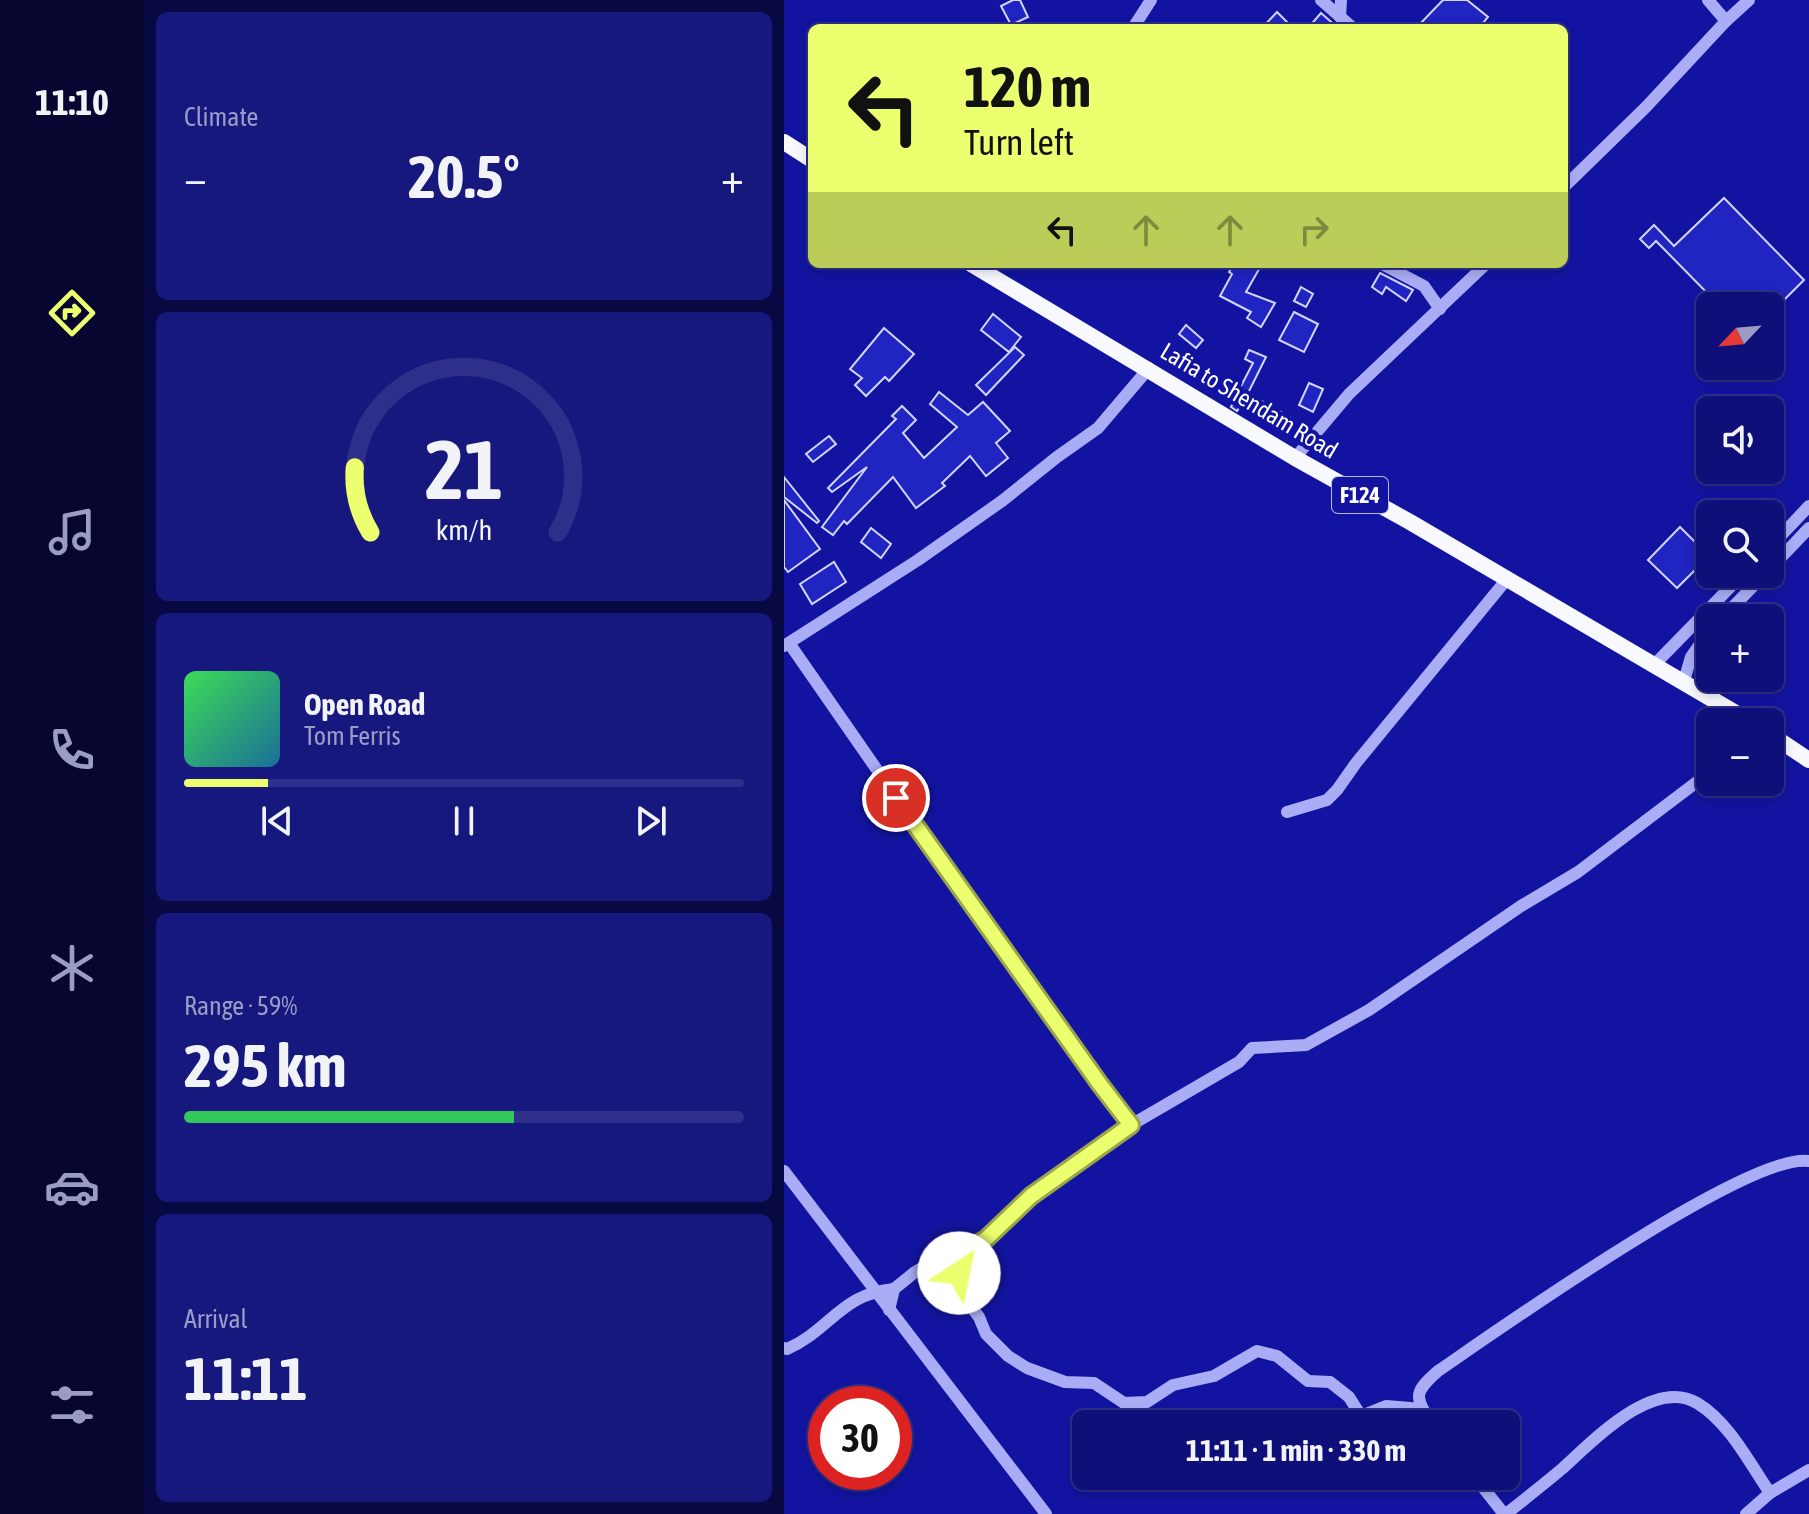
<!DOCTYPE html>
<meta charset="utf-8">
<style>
:root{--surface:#0e0f79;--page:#17187e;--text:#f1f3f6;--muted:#9b9cc6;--line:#2e2f8a;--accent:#ecff6e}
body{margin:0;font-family:"Asap Condensed",sans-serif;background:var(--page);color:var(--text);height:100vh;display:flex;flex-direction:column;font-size:30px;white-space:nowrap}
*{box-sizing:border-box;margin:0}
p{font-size:26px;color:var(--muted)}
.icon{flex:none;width:44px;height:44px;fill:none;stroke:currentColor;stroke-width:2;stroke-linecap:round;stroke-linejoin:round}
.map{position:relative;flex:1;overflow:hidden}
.panel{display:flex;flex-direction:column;gap:12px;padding:12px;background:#080843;width:640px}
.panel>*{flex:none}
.hud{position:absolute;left:24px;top:24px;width:760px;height:244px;border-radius:12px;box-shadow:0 4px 12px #0003,0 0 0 2px var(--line);background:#ecff6e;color:#111;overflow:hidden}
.needle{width:52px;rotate:244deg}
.tools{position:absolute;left:912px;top:292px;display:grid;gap:16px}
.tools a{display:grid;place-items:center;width:88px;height:88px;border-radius:12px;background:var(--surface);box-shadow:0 4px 12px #0003,0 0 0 2px var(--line);font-size:40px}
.speed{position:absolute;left:24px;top:1386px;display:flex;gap:16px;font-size:40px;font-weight:700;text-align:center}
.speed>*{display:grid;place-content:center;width:104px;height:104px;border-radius:50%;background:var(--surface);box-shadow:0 4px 12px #0003,0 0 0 2px var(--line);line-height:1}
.speed .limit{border:12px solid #d22;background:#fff;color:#111}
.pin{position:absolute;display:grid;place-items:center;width:68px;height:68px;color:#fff;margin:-34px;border:4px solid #fff;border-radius:50%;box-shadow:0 2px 8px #0007}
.me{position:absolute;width:88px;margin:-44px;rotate:34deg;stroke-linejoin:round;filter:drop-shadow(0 0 6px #0008)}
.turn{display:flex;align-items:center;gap:28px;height:168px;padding:0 24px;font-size:36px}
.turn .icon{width:104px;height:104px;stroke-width:2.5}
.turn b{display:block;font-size:56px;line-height:68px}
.lanes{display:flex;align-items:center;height:76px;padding:0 24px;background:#0003;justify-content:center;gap:40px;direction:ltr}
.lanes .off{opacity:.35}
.big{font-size:60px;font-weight:700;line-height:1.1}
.panel .card{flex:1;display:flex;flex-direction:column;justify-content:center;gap:12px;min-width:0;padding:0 28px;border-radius:12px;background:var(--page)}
.panel .dial{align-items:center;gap:0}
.dial svg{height:208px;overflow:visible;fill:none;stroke:var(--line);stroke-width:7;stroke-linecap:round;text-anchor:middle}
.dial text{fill:var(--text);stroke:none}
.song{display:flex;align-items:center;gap:24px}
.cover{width:96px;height:96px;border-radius:12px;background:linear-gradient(135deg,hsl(130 70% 55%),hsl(200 70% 35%))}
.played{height:8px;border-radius:4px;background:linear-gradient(90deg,var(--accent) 15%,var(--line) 15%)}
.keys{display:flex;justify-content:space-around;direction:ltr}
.heat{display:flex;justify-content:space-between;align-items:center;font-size:44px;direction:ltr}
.charge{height:12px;border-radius:6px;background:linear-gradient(90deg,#34c759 59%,var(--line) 0)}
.trip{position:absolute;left:288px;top:1410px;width:448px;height:80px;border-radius:12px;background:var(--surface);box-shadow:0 4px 12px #0003,0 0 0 2px var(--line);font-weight:700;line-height:80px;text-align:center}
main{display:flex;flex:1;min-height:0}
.tab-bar{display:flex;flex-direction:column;width:144px;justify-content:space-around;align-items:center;background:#060630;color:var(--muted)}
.tab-bar .icon{width:56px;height:56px}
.tab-bar .current{color:var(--accent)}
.tab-bar b{font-size:36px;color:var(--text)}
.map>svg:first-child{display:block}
.building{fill:#2024c0;stroke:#d3d5fe;stroke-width:2}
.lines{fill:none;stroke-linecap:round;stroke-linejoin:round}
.minor{stroke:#aaadf5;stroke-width:12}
.major{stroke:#f8f8ff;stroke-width:16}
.route-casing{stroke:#99a648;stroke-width:20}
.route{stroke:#ecff6e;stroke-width:14}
.labels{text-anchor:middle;stroke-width:8;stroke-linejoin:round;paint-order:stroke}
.shield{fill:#1214a1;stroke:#b8b8e3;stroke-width:2}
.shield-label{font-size:22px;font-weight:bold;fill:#fff}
.street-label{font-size:24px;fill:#fff;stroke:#1214a1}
</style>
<main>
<nav class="tab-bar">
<b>11:10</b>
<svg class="icon current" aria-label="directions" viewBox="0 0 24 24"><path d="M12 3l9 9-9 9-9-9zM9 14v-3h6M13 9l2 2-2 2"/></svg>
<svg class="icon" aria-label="music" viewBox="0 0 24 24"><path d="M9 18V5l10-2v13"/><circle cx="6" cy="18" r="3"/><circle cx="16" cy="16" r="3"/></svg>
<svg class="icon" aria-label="phone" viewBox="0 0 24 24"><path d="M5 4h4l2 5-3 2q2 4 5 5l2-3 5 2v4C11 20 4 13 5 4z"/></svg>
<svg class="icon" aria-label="climate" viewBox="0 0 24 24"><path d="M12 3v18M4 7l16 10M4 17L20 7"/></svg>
<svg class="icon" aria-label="car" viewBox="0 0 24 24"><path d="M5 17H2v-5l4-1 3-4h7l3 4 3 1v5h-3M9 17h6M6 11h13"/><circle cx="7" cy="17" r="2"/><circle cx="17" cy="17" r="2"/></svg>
<svg class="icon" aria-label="filters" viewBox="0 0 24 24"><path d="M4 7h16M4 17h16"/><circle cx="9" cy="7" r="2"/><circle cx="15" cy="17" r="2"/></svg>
</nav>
<section class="panel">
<div class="card"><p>Climate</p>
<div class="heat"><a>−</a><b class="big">20.5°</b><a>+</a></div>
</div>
<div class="card dial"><svg viewBox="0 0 100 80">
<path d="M14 69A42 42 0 1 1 86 69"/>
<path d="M14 69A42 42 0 0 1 8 44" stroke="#ecff6e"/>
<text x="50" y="56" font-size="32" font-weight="700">21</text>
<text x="50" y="72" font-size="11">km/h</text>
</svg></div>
<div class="card">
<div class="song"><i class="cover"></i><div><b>Open Road</b><p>Tom Ferris</p></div></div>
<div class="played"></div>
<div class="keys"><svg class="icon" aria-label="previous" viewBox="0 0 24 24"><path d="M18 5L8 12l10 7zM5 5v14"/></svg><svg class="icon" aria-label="pause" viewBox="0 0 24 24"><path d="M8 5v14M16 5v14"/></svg><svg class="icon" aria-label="next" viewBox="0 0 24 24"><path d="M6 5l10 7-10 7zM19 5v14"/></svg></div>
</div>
<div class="card"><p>Range · 59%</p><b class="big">295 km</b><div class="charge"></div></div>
<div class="card"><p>Arrival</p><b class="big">11:11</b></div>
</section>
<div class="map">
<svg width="1025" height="1514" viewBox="0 0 1025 1514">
<rect width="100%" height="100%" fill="#1214a1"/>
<g class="building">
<polygon points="229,0 236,0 244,17 227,25 217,6"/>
<polygon points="659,0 683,0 704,17 695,28 632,28"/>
<polygon points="493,12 509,28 478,28"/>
<polygon points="537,13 554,28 524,28"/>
<polygon points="940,198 1020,280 986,314 986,306 936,306 872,241 865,248 856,239 870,225 890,246"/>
<polygon points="450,264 478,264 462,292 491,303 477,327 463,318 467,312 436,296 448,274 445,272"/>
<polygon points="596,273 629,290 622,301 602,287 598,294 588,287"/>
<polygon points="517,287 529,294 522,307 510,301"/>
<polygon points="510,312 534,324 520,352 495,340"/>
<polygon points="209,314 237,337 225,352 197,330"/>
<polygon points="402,325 419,340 412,348 395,334"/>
<polygon points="100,328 130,354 105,381 101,377 82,396 71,385 78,378 66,369"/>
<polygon points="231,347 240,355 202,395 192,385"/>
<polygon points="465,350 482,357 464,393 509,419 503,429 457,405 453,411 447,407 450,401 443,396 448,386 455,390 469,363 461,359"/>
<polygon points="525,383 539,389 529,412 515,405"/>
<polygon points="155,392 184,415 199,402 226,431 212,443 224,458 202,476 186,456 158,483 161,486 132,508 109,477 63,524 60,521 49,535 38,527 83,467 48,492 44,488 112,419 108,416 118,406 132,420 119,433 140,458 173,427 146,404"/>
<polygon points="45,436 52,444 29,462 22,454"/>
<polygon points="0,477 35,521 33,523 0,497"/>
<polygon points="0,500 36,549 4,572 0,567"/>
<polygon points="896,527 925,556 893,588 864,560"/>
<polygon points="87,528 107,544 97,558 77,542"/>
<polygon points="50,562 62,582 28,604 16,584"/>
</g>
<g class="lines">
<g class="minor">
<polyline points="537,0 569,28"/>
<polyline points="556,17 557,0"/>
<polyline points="942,21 965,0"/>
<polyline points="349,28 367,0"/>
<polyline points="780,187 862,107 942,21 924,0"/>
<polyline points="598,264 640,286 656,309"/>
<polyline points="511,458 565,394 702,264"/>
<polyline points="986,547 1025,506"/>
<polyline points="986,569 1025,528"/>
<polyline points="938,618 981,574"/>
<polyline points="5,643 166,875 347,1125 455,1062 468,1048 522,1045 585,1010 737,906 794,872 926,772"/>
<polyline points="0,646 134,560 218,501 273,457 314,428 365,368"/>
<polyline points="870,665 959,574"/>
<polyline points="900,681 907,657 926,630"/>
<polyline points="503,812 543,800 553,790 572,763 723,579"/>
<polyline points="0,1171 262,1514"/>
<polyline points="181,1251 174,1290 195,1317 202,1334 224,1356 243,1368 281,1382 310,1383 340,1403 363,1402 389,1385 430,1376 473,1351 493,1356 524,1381 546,1382 565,1397 577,1416 602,1406 638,1409"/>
<polyline points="105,1310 110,1289 131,1272 144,1264 175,1254 202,1239 247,1196 347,1125"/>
<path d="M0 1348 3 1349C45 1331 58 1293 110 1289"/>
<path d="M649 1424C630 1397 629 1393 654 1371 714 1330 965 1152 1025 1161"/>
<polyline points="690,1476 720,1514"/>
<path d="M722 1514C741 1499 760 1484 779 1468 809 1441 869 1377 913 1403 945 1422 966 1464 986 1493"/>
<polyline points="962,1514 986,1493 1025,1470"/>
</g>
<g class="major">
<polyline points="0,142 28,160"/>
<polyline points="187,264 511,458 626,522 967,722"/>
<polyline points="986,734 1025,760"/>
</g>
</g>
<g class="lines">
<g class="route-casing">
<polyline id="route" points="112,798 315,1083 347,1125 247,1196 202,1239 181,1251 175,1273"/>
</g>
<use href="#route" class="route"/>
</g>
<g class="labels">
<rect class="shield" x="548" y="477" width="56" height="36" rx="6"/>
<g class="shield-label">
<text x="576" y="503">F124</text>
</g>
<g class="street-label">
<text transform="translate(465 401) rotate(31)" y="8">Lafia to Shendam Road</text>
</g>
</g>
</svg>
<div class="tools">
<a><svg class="needle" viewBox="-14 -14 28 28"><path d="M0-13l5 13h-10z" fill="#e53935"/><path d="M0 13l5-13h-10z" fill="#9b9cc6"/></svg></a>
<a><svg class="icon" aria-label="sound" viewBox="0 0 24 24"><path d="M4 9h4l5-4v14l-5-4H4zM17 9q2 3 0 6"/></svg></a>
<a><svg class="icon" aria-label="search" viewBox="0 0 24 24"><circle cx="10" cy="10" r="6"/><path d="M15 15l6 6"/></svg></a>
<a>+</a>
<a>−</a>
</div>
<div class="speed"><div class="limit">30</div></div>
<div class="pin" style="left:112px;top:798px;background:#d93025"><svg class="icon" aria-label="arrive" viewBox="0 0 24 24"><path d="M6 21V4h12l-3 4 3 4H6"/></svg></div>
<svg class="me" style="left:175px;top:1273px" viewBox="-20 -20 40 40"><circle r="19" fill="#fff"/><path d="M0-13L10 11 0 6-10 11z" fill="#ecff6e"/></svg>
<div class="trip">11:11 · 1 min · 330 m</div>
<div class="hud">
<div class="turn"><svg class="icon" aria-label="left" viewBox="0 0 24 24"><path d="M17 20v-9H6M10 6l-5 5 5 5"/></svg><div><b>120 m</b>Turn left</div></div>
<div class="lanes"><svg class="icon" aria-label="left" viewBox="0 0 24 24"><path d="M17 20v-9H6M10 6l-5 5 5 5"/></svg><svg class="icon off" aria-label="ahead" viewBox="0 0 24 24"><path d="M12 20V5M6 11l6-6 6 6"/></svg><svg class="icon off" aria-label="ahead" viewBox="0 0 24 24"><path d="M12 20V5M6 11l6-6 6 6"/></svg><svg class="icon off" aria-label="right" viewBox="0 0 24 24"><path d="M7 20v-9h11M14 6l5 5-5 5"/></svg></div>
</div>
</div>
</main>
